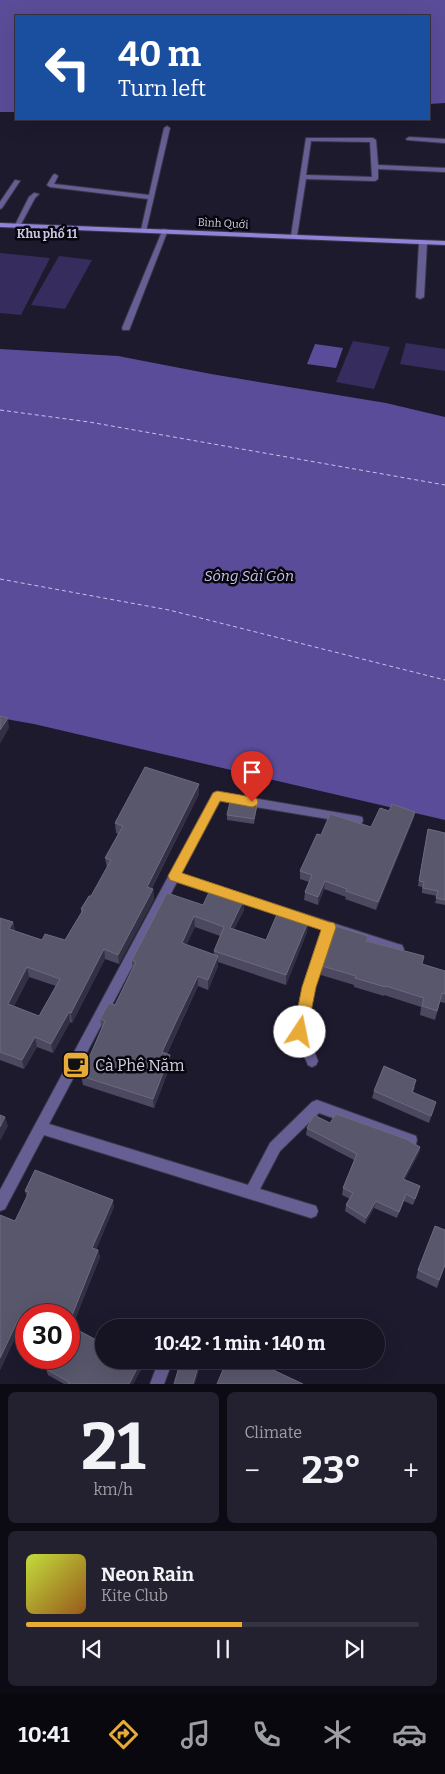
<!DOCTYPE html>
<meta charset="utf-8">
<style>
:root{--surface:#161422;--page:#23212f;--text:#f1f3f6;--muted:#9e9ea5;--line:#353340;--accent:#e8ab37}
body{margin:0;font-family:Bitter,serif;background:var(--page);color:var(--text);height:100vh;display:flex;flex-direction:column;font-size:19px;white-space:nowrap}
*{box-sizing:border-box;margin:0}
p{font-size:16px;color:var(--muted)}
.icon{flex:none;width:28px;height:28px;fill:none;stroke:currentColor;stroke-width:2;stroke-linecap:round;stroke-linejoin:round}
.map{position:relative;height:1384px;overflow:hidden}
.drawer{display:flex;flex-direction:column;gap:8px;padding:8px;background:#0c0b13;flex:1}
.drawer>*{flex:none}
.guide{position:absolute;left:15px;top:15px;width:415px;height:105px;border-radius:0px;box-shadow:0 5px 20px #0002,0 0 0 1px var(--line);background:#1a4fa0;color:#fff;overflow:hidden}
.speed{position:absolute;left:15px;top:1304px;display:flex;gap:10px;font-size:25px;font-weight:700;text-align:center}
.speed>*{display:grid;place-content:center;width:65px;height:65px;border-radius:50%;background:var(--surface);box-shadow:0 5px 20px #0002,0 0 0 1px var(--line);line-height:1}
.speed .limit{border:8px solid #d22;background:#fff;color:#111}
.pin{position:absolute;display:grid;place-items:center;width:42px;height:42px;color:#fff;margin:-51px -21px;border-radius:50% 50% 50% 0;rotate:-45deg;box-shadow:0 0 5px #0007}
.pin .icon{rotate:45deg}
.me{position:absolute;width:55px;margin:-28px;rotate:11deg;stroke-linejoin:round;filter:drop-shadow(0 0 4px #0008)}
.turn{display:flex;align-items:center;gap:18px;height:105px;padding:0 20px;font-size:22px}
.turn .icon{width:65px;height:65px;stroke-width:2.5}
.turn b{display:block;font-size:35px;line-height:42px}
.big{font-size:38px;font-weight:700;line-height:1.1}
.drawer .card{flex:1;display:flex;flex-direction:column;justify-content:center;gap:8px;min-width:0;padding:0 18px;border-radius:8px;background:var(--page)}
.drawer .dial{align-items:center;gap:0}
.dial b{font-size:65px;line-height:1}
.song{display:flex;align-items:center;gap:15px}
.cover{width:60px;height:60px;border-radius:8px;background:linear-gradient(135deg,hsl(70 70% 55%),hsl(30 70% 35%))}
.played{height:5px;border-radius:2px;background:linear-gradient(90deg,var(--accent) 55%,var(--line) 55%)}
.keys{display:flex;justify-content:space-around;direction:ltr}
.heat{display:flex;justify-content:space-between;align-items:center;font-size:28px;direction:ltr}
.drawer .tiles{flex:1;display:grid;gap:8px;grid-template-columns:1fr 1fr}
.card:last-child{grid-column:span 2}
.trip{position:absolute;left:95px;top:1319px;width:290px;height:50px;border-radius:25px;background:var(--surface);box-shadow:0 5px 20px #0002,0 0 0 1px var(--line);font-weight:700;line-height:50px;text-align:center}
.tab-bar{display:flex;height:80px;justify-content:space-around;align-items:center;background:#09080e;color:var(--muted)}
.tab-bar .icon{width:35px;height:35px}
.tab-bar .on{color:var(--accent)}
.tab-bar b{font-size:22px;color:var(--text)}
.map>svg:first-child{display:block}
.green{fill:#362d5e}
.water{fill:#5b4c99}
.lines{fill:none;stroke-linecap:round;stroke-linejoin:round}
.ferry{stroke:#c6c2ed;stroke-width:1;stroke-dasharray:4 3;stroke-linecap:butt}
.street-casing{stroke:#3a374a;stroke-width:2}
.secondary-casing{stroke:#3a374a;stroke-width:2}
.street{fill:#665f93;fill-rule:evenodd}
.secondary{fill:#9184d8;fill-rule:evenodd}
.wall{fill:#4b485f;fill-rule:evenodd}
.shaded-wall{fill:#333045}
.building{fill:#59576c;stroke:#6c6a7e;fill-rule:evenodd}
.route{fill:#e8ab37;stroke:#976f24}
.labels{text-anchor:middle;stroke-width:5;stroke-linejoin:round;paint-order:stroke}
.far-street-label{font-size:11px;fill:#d1d0de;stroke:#07060e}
.far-neighbourhood-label{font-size:12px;font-weight:bold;fill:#c8c6e2;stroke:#07060e}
.water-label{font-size:15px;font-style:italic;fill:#c6c2ed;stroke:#07060e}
.near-poi-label{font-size:16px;fill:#d1d0de;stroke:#07060e;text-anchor:start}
</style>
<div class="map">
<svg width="445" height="1384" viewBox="0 0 445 1384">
<rect width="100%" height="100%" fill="#1d1a2e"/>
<g class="green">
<polygon points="0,253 50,258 21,315 0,313"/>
<polygon points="59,256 92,260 65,309 31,305"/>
<polygon points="353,341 390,347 374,389 336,382"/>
<polygon points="406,343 445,349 445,371 400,364"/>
</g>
<g class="water">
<polygon points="0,0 445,0 445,103 429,104 429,16 16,16 16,112 0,112"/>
<polygon points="315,344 343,348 336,368 307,364"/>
<polygon points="0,349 118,356 211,374 386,403 445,417 445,820 34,724 0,718"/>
</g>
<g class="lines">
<g class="ferry">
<polyline points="0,410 89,422 445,485"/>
<polyline points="0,579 169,610 445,680"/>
</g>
<g class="street-casing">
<g id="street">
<polygon points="167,126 170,128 146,231 141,230 148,199 50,187 47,185 53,175 55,174 58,176 54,184 149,195 164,128"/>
<polygon points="409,137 445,139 445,143 407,140 406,139"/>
<path d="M306 138H373L376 140 378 165 445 168V172L378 169V179L375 181 306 179 297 236 294 238 291 236ZM311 141 370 142 372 177 306 175Z"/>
<polygon points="15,180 20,181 2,208 0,209 0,202"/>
<polygon points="34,193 39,194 35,198 20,226 16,226 15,225 29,197"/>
<polygon points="163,229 168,230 130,328 129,330 123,330 122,328"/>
<polygon points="423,241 427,243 424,297 420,299 416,297 419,243"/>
<polygon points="217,792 358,816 362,817 363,820 362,823 358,824 220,801 181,874 398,944 402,945 404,949 402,953 398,954 333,933 315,987 306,1032 318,1061 316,1065 312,1067 308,1065 294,1032 303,987 322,929 177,882 49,1124 248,1185 270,1143 312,1102 317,1100 416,1136 417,1140 416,1144 411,1146 319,1113 280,1151 260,1189 316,1206 318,1211 316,1216 311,1218 44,1135 5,1209 0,1211 0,1190 213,793"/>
<polygon points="159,1360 173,1360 164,1384 150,1384"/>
</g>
</g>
<g class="secondary-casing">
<polygon id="secondary" points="0,223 445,241 445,245 0,227"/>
</g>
<use href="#street" class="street"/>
<use href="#secondary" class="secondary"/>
</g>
<g class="wall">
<path d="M199 784V794L152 888 153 889 154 899 119 964 105 959 72 1023 70 1022 53 1053 37 1047 24 1069 0 1060V918L13 922 15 931 42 940H65L81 913V909L91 896 107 868 105 858 118 834 116 833 115 823ZM29 977 56 986 39 1016 14 1006Z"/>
<polygon points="257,805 256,811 254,824 227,820 227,815"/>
<polygon points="389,811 415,812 413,820 376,910 345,899 346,897 324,889 318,905 304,900 305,892 309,882 300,879 300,871 321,835 371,827"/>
<polygon points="428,829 445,833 445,905 435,903 437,896 422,893 422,887 418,886"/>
<path d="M203 905 244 910 234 929 266 940 308 922 307 932 286 985 218 962V966L208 990 198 986 167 1054 171 1064 154 1108 83 1085 81 1076 102 1029 100 1019 115 1005 132 969V960ZM195 927 220 936 214 951V955L186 945Z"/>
<polygon points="368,936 367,941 424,956 422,964 445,971 445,1003 440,1002 435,1020 420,1015 421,1007 384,995 384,996 354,987 354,985 321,975 322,966"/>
<polygon points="415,1087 413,1092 434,1109 429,1123 372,1098 374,1091"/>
<polygon points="330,1123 420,1147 419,1153 405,1179 418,1192 413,1205 404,1201 397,1218 374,1208 365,1224 345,1211 346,1205 350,1199 342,1195 343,1188 354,1160 306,1135 307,1128"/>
<polygon points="25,1191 114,1207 96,1249 98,1250 100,1257 72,1327 140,1363 141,1370 133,1384 64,1384 48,1375 46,1369 69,1358 69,1315 26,1315 26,1325 22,1323 0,1370 0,1215 15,1221 27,1197"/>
<polygon points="445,1265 437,1288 416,1278 418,1270"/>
</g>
<g class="shaded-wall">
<polygon points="8,718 9,728 0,744 0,730"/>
<polygon points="199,784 199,794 147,897 147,887"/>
<polygon points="415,812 413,820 376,910 378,902"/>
<polygon points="325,881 324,889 318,905 318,897"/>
<polygon points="153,889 154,899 119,964 118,955"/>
<polygon points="244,899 244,910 230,938 230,928"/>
<polygon points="194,916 195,927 182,954 182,943"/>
<polygon points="13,922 15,932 9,929"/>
<polygon points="308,922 307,932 286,985 286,975"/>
<polygon points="104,949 105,959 72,1023 71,1013"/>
<polygon points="218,956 218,966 208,990 208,980"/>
<polygon points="27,967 29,977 10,1013 8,1004"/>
<polygon points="198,976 198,986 163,1062 162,1052"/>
<polygon points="69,1012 70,1022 53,1053 51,1044"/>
<polygon points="35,1037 37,1047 24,1069 22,1060"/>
<polygon points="170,1055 171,1064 154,1108 153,1099"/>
<polygon points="436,1102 434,1109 429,1123 431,1116"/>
<polygon points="5,1117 8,1126 0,1141 0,1127"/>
<polygon points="420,1147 419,1153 402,1185 403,1179"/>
<polygon points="113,1200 114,1207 94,1255 92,1248"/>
<polygon points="376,1201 374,1208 365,1224 366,1218"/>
<polygon points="98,1250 100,1257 69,1334 69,1323"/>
<polygon points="20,1316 22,1323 0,1370 0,1358"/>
<polygon points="200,1360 202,1360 195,1384 193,1384"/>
<polygon points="140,1363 141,1370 133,1384 129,1384"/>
</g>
<g class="building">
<polygon points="0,716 8,718 0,730"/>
<path d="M145 767 199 784 147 887 153 889 118 955 104 949 71 1013 69 1012 51 1044 35 1037 22 1060 0 1052V918L13 922 9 929 42 940 45 934 65 940 83 910 81 909 89 896H91L111 860 105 858 123 826 115 823ZM27 967 60 979 39 1016 8 1004Z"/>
<polygon points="230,802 257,805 254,819 227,815"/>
<polygon points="392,804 415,812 378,902 346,891 347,889 325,881 318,897 305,892 312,875 300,871 317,834 321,835 330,814 371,827 380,808 389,811"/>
<polygon points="428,829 445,833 445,900 436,898 438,891 423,888 424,882 419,881"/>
<polygon points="211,888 244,899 230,928 266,940 278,912 308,922 286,975 214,951 224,927 194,916 182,943 218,956 208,980 198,976 175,1024 162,1052 170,1055 153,1099 81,1076 105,1021 100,1019 109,1003 115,1005 136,962 132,960 167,893 203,905"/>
<polygon points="335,926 368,936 366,941 424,956 422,964 445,971 445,994 442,993 437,1011 422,1006 424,998 386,986 385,987 355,978 356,976 322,966"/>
<polygon points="384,1066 416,1080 412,1092 436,1102 431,1116 374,1091"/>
<polygon points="336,1114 406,1139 420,1147 403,1179 420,1186 415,1199 406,1194 399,1212 376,1201 366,1218 346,1205 353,1193 343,1188 357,1154 307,1128 314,1115 330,1123"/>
<polygon points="0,1115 5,1117 0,1127"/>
<polygon points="35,1170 113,1200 92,1248 98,1250 69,1323 69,1315 26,1315 26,1319 20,1316 0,1358 0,1215 15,1221 29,1192 25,1191"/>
<polygon points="435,1226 445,1230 445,1265 439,1280 418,1270"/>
<polygon points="70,1326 104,1344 104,1360 133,1360 140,1363 129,1384 68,1384 69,1382 46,1369 52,1358 69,1358 69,1328"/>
<polygon points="181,1360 200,1360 193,1384 174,1384"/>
<polygon points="227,1360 252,1360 303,1384 217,1384"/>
</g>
<polygon class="route" points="217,791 252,797 257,799 258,802 257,805 252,807 220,801 182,873 329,922 334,923 336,927 316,987 307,1032 305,1037 300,1038 295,1037 293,1032 302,987 321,930 170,880 168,876 213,793"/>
<defs>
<g id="cafe-square" transform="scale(1.4375)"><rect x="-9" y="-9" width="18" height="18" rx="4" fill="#e8ab37" stroke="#07060e"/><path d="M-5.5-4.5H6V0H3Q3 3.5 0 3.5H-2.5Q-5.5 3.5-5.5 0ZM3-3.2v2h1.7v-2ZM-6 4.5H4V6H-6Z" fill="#111"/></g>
</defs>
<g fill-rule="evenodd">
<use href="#cafe-square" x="76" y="1065"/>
</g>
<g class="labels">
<g class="far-street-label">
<text transform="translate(223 223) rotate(3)" y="4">Bình Quới</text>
</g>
<g class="far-neighbourhood-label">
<text x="47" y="238">Khu phố 11</text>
</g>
<g class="water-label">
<text x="249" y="581">Sông Sài Gòn</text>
</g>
<g class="near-poi-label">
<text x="95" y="1071">Cà Phê Năm</text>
</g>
</g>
</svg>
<div class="speed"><div class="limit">30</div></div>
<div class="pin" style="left:252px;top:802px;background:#d93025"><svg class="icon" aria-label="arrive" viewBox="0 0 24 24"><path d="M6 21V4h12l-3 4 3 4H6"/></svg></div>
<svg class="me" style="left:300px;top:1032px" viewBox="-20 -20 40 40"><circle r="19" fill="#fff"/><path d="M0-13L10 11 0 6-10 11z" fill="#e8ab37"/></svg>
<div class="trip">10:42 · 1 min · 140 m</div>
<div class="guide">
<div class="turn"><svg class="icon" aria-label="left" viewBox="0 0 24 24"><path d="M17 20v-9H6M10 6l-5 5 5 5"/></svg><div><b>40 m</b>Turn left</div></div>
</div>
</div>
<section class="drawer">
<div class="tiles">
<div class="card dial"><b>21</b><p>km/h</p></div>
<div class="card"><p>Climate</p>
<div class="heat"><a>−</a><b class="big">23°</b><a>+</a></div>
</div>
<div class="card">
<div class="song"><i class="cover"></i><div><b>Neon Rain</b><p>Kite Club</p></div></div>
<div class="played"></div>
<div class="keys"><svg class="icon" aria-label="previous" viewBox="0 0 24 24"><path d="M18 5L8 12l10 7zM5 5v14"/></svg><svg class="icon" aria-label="pause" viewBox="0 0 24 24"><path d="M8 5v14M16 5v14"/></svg><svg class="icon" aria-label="next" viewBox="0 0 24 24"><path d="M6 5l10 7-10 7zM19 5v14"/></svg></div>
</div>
</div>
</section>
<nav class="tab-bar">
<b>10:41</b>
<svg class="icon on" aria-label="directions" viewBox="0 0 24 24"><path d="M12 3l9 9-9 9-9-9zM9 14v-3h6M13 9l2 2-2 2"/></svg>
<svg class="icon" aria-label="music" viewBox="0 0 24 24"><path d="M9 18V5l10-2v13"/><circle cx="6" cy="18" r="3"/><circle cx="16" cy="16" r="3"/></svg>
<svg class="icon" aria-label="phone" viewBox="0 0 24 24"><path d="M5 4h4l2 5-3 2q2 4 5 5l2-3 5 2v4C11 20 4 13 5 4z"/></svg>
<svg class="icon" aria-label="climate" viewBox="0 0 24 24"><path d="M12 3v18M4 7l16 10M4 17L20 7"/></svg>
<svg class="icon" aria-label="car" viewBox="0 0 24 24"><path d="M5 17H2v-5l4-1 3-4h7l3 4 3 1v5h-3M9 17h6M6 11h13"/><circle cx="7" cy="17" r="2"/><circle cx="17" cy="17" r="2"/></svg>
</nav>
